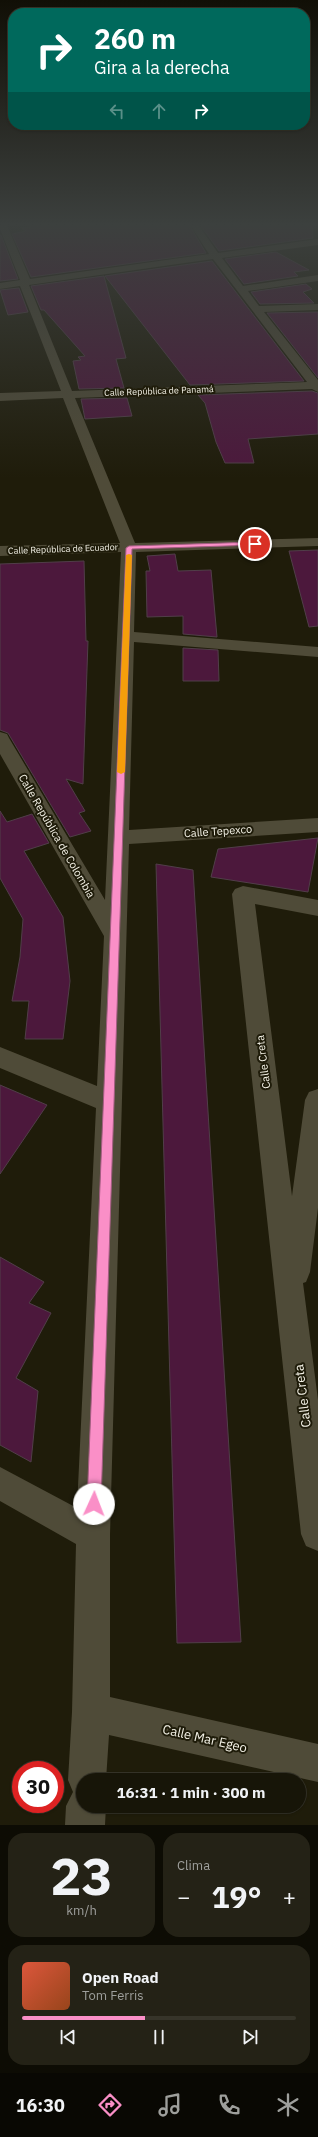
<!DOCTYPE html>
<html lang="es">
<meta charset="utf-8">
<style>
:root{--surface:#171508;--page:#242216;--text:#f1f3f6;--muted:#9e9f9c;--line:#363429;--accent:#fa8fc7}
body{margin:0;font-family:"IBM Plex Sans",sans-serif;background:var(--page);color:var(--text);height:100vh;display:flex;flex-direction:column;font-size:15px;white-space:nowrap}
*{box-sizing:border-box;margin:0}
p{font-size:13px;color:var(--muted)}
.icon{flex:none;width:22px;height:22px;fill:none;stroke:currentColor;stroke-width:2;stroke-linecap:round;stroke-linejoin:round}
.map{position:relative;height:1825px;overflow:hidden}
.sheet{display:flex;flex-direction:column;gap:8px;padding:8px;background:#0d0c04;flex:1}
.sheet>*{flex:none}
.guide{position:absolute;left:8px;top:8px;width:302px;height:122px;border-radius:16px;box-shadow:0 1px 3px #0004,0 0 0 1px var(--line);background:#00695c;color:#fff;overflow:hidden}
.speed{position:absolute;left:12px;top:1761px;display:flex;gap:8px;font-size:20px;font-weight:700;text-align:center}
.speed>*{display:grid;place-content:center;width:52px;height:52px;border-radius:50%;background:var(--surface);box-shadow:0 1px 3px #0004,0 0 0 1px var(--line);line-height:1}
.speed .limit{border:6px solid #d22;background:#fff;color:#111}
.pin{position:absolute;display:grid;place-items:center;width:34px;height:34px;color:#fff;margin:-17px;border:2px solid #fff;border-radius:50%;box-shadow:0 1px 4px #0007}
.me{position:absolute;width:44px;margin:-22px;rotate:2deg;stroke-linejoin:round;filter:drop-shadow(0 0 3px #0008)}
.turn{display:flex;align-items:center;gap:14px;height:84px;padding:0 20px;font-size:18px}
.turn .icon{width:52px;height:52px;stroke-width:2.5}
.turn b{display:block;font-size:28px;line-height:34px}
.lanes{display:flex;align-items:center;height:38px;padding:0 20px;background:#0003;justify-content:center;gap:20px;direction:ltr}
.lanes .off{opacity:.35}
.big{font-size:30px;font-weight:700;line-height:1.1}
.sheet .tile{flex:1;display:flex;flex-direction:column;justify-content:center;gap:6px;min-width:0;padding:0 14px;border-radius:16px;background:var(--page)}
.sheet .dial{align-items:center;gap:0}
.dial b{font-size:52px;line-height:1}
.song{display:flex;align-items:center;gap:12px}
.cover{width:48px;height:48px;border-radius:6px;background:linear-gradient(135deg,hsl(10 70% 55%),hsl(20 70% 35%))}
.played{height:4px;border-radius:2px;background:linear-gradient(90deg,var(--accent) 45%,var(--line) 45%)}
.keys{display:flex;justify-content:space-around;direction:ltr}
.heat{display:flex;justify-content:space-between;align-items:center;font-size:22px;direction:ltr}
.sheet .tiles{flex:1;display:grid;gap:8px;grid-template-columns:1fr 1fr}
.tile:last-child{grid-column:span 2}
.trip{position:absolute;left:76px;top:1773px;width:230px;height:40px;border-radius:20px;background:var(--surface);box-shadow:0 1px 3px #0004,0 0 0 1px var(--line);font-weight:700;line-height:40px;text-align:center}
.menu{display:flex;height:64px;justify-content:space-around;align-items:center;background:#090803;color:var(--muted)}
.menu .icon{width:28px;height:28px}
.menu .selected{color:var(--accent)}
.menu b{font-size:18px;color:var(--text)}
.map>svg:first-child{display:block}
.building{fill:#4c183c;stroke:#513e49}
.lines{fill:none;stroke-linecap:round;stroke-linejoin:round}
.minor{fill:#4f4b38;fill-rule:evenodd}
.route{fill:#fa8fc7;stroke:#a25d81}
.slow{fill:#f59e0b}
.labels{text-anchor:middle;stroke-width:4;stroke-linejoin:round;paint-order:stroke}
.far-street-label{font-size:9px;fill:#f4f2e7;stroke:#1f1c0a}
.street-label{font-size:11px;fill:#f4f2e7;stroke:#1f1c0a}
.near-street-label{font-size:13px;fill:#f4f2e7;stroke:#1f1c0a}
</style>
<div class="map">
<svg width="318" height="1825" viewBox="0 0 318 1825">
<rect width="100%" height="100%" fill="#1f1c0a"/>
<g class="building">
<polygon points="25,223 188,223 206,253 31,277 12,234 26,231 22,228 31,227"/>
<polygon points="199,223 312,223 313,238 219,251"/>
<polygon points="0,235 1,235 18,279 0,281"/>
<polygon points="276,252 309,270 294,272 298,276 244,284 225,259"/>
<polygon points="212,261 304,381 190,385 105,276"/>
<polygon points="104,276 126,358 116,359 124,388 79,389 73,361 81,360 78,357 85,356 44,310 41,310 31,286"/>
<polygon points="306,284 312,289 303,292 314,303 260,304 251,292"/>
<polygon points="19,288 28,312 8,315 0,290"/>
<polygon points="318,312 318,378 267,313"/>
<polygon points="312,391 318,393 318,434 248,439 254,463 225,463 216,442 205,403 198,395"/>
<polygon points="127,398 132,416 85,419 81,399"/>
<polygon points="318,550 318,626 309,627 289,551"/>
<polygon points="175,554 178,571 211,570 217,637 183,634 183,616 147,617 146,571 150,571 147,556"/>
<polygon points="84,561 86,641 88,641 83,784 66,779 85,811 79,813 91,831 70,837 8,733 0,730 0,564"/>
<polygon points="183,648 218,650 219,681 183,681"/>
<polygon points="0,811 7,822 32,814 49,843 24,851 63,917 70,981 63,1039 25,1039 29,1001 12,1001 20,957 23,919 0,878"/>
<polygon points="318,838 308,892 211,877 218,849"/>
<polygon points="156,864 193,870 241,1642 177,1643"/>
<polygon points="0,1085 47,1105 0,1174"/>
<polygon points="0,1257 44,1282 29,1303 51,1313 16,1378 38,1391 31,1462 0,1445"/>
</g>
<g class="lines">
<g class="minor">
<path d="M0 223H6L30 279 209 254 189 223H197L218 253 318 239V245L222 258 243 286 318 275V281L248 291 259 306 318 304V310L264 312 318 380V392L312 389 75 398 135 543 318 538V546L136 552 134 632 318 647V657L134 642 129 830 318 818V832L129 844 110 1535V1697L318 1744V1782L109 1735 106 1780H83V1806H106L105 1825H65L66 1806 73 1792 68 1780 72 1712 76 1544 0 1501V1467L77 1508 96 1108 0 1068V1047L97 1086 104 936 0 754V732L7 734 9 738 105 900 121 552 0 556V546L120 543 63 398 0 401V393L61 391 20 286 0 289V283L20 280 0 229ZM213 259 307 382 72 391 29 285Z"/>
<polygon points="243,886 318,900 318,916 255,904 292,1196 305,1100 309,1092 318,1089 318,1208 310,1272 306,1282 303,1283 318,1400 318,1551 306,1546 301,1534 232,894 235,889"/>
</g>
</g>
<linearGradient id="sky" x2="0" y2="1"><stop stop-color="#110f06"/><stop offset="0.47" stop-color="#3c403e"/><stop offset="1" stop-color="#3c403e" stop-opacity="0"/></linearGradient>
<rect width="318" height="478" fill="url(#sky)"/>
<polygon class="route" points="255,542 257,545 132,549 101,1504 99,1509 94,1511 89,1509 87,1504 126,548 129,546"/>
<polygon class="slow" points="129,554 132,555 125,772 121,774 117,772 126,555"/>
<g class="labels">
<g class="far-street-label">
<text transform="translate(159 391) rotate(-2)" y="3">Calle República de Panamá</text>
<text transform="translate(63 549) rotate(-2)" y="3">Calle República de Ecuador</text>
</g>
<g class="street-label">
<text transform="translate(218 831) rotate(-4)" y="4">Calle Tepexco</text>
<text transform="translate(57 836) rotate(60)" y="4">Calle República de Colombia</text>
<text transform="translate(263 1062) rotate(-97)" y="4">Calle Creta</text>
</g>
<g class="near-street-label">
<text transform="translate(302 1396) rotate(-97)" y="5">Calle Creta</text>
<text transform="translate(205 1738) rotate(13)" y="5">Calle Mar Egeo</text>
</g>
</g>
</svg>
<div class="speed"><div class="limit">30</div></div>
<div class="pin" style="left:255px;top:544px;background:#d93025"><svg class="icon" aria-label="arrive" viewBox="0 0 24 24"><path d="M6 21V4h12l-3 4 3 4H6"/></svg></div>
<svg class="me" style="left:94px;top:1504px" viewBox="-20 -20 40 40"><circle r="19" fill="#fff"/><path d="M0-13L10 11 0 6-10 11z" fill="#fa8fc7"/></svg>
<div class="trip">16:31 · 1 min · 300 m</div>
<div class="guide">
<div class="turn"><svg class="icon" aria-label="right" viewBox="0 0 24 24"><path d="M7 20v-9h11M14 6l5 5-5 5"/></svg><div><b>260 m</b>Gira a la derecha</div></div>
<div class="lanes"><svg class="icon off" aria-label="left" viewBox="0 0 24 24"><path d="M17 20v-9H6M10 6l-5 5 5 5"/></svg><svg class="icon off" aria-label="ahead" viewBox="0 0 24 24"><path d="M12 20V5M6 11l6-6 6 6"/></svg><svg class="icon" aria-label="right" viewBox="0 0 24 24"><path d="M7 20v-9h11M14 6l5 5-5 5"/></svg></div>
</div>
</div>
<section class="sheet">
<div class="tiles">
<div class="tile dial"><b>23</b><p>km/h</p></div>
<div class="tile"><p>Clima</p>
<div class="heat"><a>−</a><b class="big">19°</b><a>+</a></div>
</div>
<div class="tile">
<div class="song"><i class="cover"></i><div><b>Open Road</b><p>Tom Ferris</p></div></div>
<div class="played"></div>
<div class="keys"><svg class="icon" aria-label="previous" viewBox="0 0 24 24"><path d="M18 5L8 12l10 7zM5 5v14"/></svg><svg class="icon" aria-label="pause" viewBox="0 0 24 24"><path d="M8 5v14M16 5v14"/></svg><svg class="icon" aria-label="next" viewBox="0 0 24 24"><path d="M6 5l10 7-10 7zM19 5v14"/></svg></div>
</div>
</div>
</section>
<nav class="menu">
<b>16:30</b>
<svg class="icon selected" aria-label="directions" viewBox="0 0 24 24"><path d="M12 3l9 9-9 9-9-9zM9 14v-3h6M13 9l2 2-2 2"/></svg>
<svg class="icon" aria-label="music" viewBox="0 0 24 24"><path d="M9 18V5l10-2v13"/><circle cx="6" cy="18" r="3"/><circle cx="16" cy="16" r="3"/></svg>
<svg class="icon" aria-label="phone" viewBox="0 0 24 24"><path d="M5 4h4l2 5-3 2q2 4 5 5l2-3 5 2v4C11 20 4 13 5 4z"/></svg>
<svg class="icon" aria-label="climate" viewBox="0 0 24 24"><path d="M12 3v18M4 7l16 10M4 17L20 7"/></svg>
</nav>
